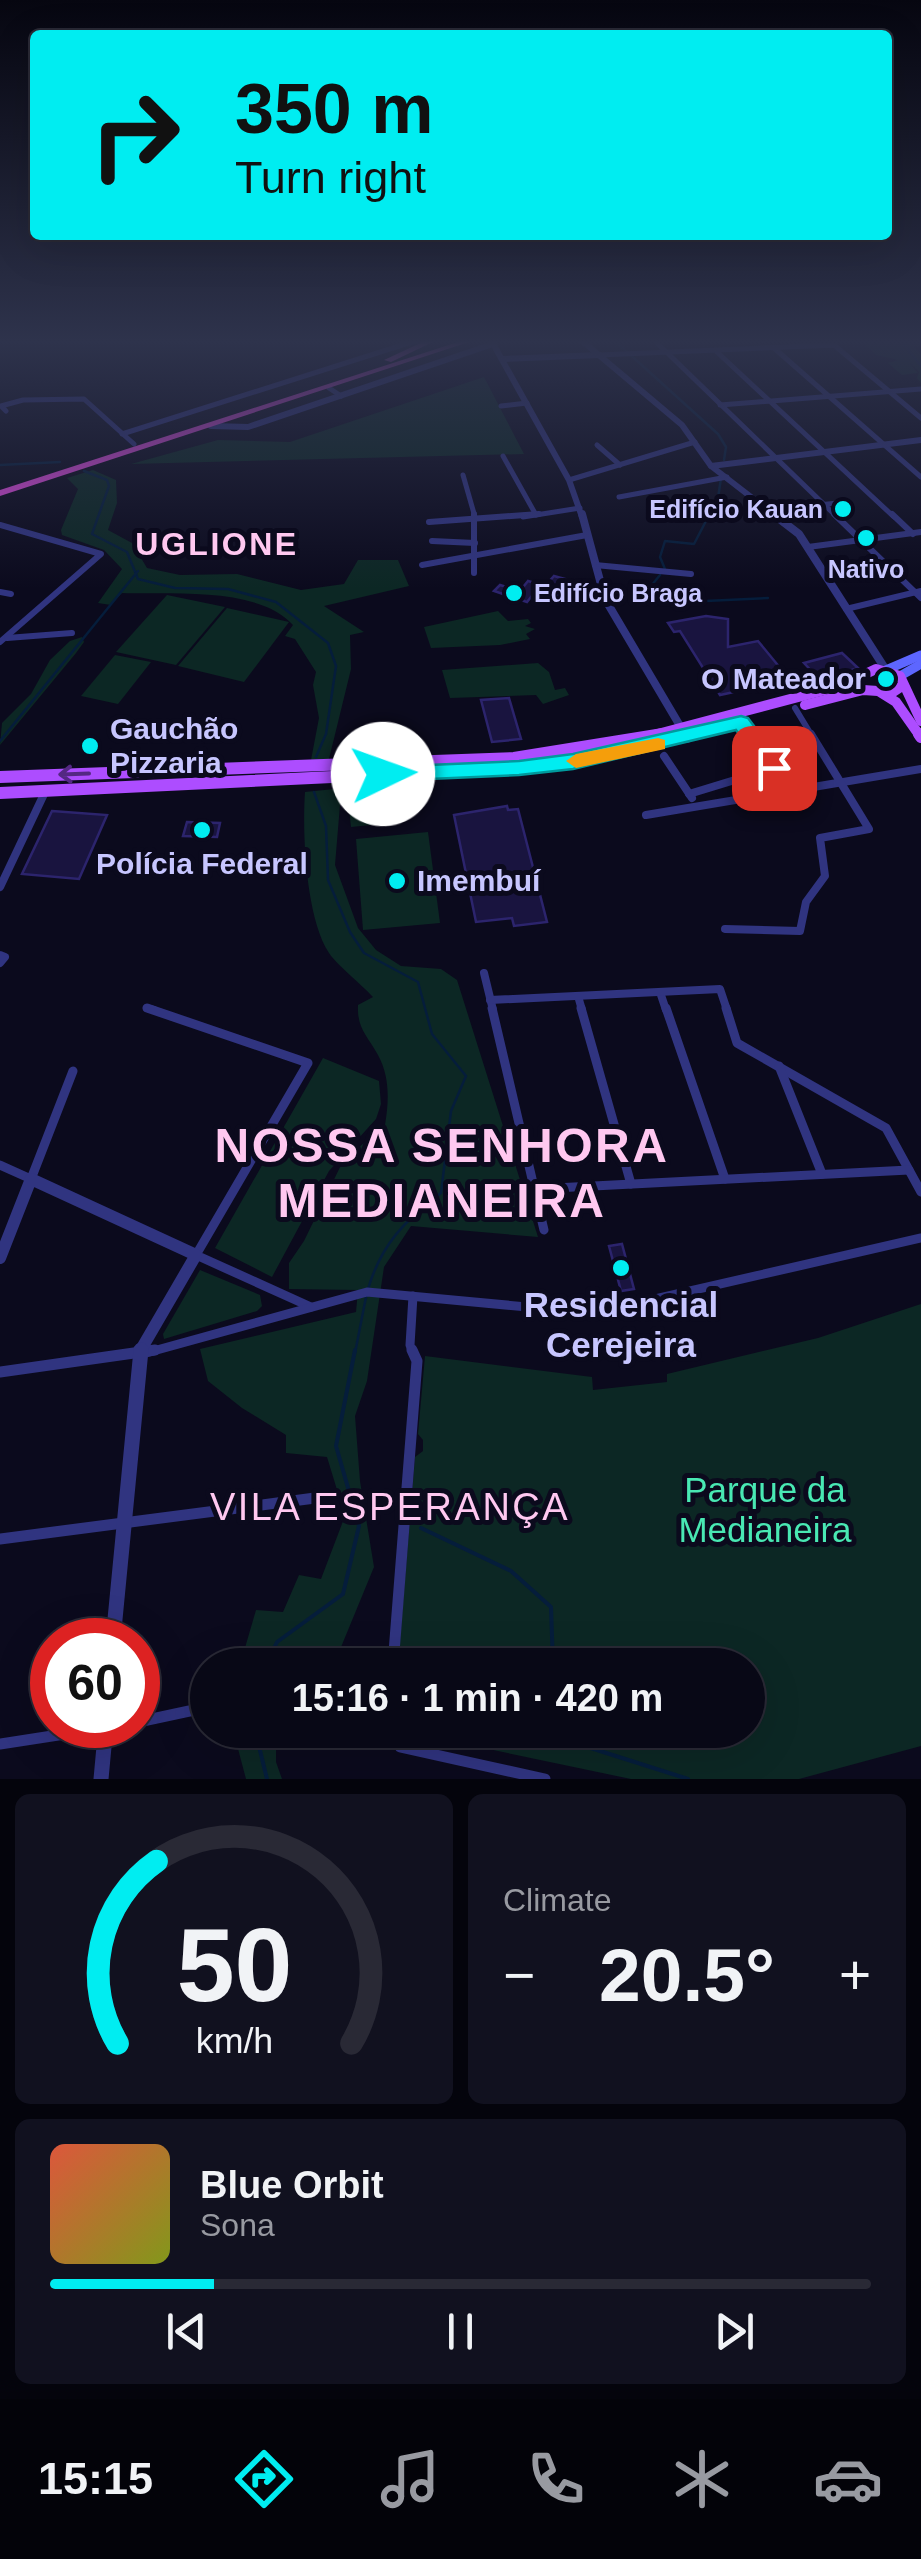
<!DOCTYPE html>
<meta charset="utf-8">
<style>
:root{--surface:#080816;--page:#11111f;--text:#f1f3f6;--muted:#989aa1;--line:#292935;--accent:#00edf1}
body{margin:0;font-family:Helvetica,sans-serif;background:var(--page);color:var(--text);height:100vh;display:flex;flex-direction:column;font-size:38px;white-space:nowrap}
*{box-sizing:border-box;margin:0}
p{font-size:32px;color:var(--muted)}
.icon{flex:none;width:55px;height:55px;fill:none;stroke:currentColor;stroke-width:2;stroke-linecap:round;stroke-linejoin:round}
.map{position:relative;height:1779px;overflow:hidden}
.sheet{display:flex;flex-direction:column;gap:15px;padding:15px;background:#04040c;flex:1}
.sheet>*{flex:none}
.guide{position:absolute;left:30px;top:30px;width:862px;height:210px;border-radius:10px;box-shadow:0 10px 40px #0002,0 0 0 2px var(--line);background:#00edf1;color:#111;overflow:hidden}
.speed{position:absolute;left:30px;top:1618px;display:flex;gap:20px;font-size:50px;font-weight:700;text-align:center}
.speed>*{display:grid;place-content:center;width:130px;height:130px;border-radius:50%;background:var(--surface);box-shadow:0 10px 40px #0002,0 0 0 2px var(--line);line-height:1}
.speed .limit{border:15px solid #d22;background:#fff;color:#111}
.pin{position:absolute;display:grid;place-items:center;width:85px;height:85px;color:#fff;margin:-42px;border-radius:20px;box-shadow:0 5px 15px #0006}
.me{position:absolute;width:110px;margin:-55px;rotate:87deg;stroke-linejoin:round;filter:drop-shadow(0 0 8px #0008)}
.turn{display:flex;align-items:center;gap:35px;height:210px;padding:0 40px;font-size:45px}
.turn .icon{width:130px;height:130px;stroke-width:2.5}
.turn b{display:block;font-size:70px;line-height:85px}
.big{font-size:75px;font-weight:700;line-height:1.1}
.sheet .widget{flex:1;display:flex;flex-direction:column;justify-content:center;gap:15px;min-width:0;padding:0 35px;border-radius:15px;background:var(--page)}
.sheet .dial{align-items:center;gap:0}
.dial svg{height:260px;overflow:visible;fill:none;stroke:var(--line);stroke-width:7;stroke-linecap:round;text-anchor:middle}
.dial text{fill:var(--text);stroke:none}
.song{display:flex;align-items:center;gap:30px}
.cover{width:120px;height:120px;border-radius:15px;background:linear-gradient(135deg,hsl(10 70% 55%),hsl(70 70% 35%))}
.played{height:10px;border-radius:5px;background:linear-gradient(90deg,var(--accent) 20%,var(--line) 20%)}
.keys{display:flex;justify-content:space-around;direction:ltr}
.heat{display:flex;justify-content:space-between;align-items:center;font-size:55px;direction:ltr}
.sheet .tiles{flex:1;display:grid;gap:15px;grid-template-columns:1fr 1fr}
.widget:last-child{grid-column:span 2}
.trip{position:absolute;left:190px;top:1648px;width:575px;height:100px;border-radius:50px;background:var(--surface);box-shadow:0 10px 40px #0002,0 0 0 2px var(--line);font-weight:700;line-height:100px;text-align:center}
.menu{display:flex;height:160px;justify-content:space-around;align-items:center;background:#030309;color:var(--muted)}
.menu .icon{width:70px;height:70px}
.menu .selected{color:var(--accent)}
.menu b{font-size:45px;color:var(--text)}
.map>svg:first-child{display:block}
.green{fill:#0c2724}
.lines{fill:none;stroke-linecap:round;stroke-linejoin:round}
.stream-far1{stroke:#051d3b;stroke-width:2.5}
.stream{stroke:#051d3b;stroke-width:4}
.building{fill:#19143f;stroke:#2c246d;stroke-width:2.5}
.minor-far4{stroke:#303480;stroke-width:5}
.minor-far3{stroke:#303480;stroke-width:6}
.minor-far2{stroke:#303480;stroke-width:8}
.minor-far1{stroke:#303480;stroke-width:9}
.minor{stroke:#303480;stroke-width:11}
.tertiary-far4{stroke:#303480;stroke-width:6}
.tertiary-far3{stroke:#303480;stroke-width:8}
.tertiary-far2{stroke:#303480;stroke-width:10}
.tertiary-far1{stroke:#303480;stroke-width:12}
.tertiary{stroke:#303480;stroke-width:15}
.secondary{stroke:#5d66ff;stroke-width:9}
.primary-far1{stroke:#ad4dff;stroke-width:10}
.primary{stroke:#ad4dff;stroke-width:12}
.trunk{fill:#d647d6;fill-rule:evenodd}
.oneway{stroke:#542883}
.route{fill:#00edf1;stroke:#009a9d;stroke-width:2.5}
.slow{fill:#f59e0b}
.poi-dot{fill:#00edf1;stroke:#0b0a1d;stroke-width:4}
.labels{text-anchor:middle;stroke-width:10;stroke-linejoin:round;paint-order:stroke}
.far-poi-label{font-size:25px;font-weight:bold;fill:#c7c6ff;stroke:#0b0a1d;text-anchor:end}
.poi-label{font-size:30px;font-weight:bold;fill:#c7c6ff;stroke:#0b0a1d;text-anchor:start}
.far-district-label{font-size:32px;font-weight:bold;letter-spacing:2.5px;fill:#ffc8f0;stroke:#0b0a1d}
.near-poi-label{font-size:35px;font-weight:bold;fill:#c7c6ff;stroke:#0b0a1d}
.near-park-label{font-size:35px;fill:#49e8b3;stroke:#0b0a1d}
.near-neighbourhood-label{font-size:38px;letter-spacing:2.5px;fill:#ffc8f0;stroke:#0b0a1d}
.near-district-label{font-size:48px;font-weight:bold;letter-spacing:2.5px;fill:#ffc8f0;stroke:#0b0a1d}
</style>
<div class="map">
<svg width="921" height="1779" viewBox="0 0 921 1779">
<rect width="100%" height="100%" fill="#0b0a1d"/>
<g class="green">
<polygon points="825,340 921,340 921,346 913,346 921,354 921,383 917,378 919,372 908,361 918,373 902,375 888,363 898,360 876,355 864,343"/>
<polygon points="484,377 524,454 131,464 218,440 290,442"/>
<path d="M93 470 116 480 117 503 108 530 132 543 147 568 180 575 237 574 301 590 344 584 358 560H398L409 586 324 606 364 632 350 635 351 669 329 759 311 760 319 718 313 685 316 672 295 639 285 636 293 625C258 586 171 595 122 593L111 605 98 603 122 569 104 550 62 535 61 530 78 489 67 478Z"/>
<polygon points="167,595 225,607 176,665 116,652"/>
<polygon points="227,608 289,622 244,682 178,666"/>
<polygon points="498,611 508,621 528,619 531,623 525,626 535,629 526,634 530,639 500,645 431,648 424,627"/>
<polygon points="82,637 84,642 76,653 0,745 2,723 31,694 50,660 70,641"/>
<polygon points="115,655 151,662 118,704 81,696"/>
<polygon points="538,663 549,672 555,690 565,688 569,695 543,704 536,695 450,698 442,670"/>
<polygon points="396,784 401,822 351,827 347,789"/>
<path d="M334 789 341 793 335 865 358 928 376 950 401 966 441 969 457 980 538 1237 411 1226 384 1267 367 1381 355 1416 360 1481 374 1567 339 1652 311 1665H240L256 1610 283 1612 299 1575 321 1579 345 1516 327 1457 286 1453V1435L242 1408 208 1381 200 1349 356 1312 358 1290 289 1289V1263L304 1241 343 1161 385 1125C389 1101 390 1077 378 1055 367 1035 357 1029 358 1005L373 997C361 984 336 964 329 953 306 918 302 833 305 792Z"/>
<polygon points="428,832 440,923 363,930 356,839"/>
<polygon points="323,1058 379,1081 381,1104 376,1119 329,1171 272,1277 215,1248"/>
<polygon points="200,1270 260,1295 262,1306 257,1311 164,1339 163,1334"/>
<polygon points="921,1304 921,1746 799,1779 631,1779 398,1730 748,1730 748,1665 398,1665 415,1457 423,1451 423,1440 418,1434 425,1356 592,1377 593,1390 667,1382 667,1374 818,1338"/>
<polygon points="233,1730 276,1730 276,1762 282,1779 246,1779"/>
</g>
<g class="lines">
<g class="stream-far1">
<polyline points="614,340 718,434 726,447 724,460"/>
<polyline points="849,340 881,340"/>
<polyline points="883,340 921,344"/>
<polyline points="902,342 921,366"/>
<polyline points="0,465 60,462"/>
<polyline points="84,471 107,480 109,486 92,534 127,552 138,579 175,588 228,589 276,602 328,643 336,666 326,734 316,757"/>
<polyline points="665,569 660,557 665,541 694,544 718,498 721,478"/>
<polyline points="660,575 643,596 663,603 768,598"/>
<polyline points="0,741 138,571"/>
<path d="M314 792 326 826 328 880 350 932 364 953 418 982 432 1034 466 1076 451 1111 441 1193C405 1220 381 1245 368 1289"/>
<polyline points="355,1353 366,1297"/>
</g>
<g class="stream">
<polyline points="421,1528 511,1571 551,1607 553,1665"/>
<polyline points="266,1665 277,1642 343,1594 359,1526 336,1446 355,1350"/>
<polyline points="255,1730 267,1779"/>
<polyline points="556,1730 556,1737 688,1779"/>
</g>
</g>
<g class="building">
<polygon points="554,576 587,585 582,592 564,587 556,598 535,592 527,602 494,591 500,585 520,591 528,581 545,586"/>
<polygon points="706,616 728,619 728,647 758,641 790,680 720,695 680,631 674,632 668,623"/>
<polygon points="842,653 858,668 820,680 804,663"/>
<polygon points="509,698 521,739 492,742 481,700"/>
<polygon points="507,806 508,810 518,809 547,922 514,926 512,918 476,922 454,815"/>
<polygon points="52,811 107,815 79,879 22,874"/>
<polygon points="187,822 220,823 217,837 183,836"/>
<polygon points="622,1244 634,1289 621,1291 609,1246"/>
</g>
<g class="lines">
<g class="minor-far4">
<polyline points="0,340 147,340"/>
<polyline points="654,340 837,517"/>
<polyline points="774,348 921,477"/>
<polyline points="717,352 894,517"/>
<polyline points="599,355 834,345 921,418"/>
<polyline points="329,388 341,396"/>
<polyline points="720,405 921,389"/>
<polyline points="501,406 527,403"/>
<polyline points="6,411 1,406 23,400 84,399 134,444"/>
<polyline points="122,434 418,340"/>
<polyline points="597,445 620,465"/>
<polyline points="503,456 536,515"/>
<polyline points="463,475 475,517"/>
<polyline points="569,480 695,442"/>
<polyline points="619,497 727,477"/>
<polyline points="771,510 847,502"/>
<polyline points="523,517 580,508"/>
</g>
<g class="minor-far3">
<polyline points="834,514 921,598"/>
<polyline points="892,514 913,534"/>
<polyline points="429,522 539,514"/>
<polyline points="0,525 101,554 0,642"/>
<polyline points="432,541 475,543"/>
<polyline points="808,547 921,532"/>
<polyline points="422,565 587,535"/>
<polyline points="595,565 691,574"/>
<polyline points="474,573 474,514"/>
<polyline points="0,592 11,594"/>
<polyline points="846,609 921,591"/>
<polyline points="7,638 72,633"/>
<polyline points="795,708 812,736"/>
<polyline points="741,723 751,736"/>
</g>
<g class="minor-far2">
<polyline points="749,734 790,789"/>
<polyline points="664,756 692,798"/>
<polyline points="689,794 774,768"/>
<polyline points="646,815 921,769"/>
<polyline points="0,887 45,792"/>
<polyline points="725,929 800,931 806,902 825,876 820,838 869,829 811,734"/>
<polyline points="0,955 5,957 0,963"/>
<polyline points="484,973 493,1010"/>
<polyline points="660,992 666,1010"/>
<polyline points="578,996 582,1010"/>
<polyline points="490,1000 720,989 727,1010"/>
<polyline points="147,1008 154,1010"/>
</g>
<g class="minor-far1">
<polyline points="147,1008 308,1063 196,1255 311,1307"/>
<polyline points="492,1008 544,1230"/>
<polyline points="581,1008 631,1184"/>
<polyline points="666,1008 725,1179"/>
<polyline points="726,1008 737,1043 886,1128 921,1192"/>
<polyline points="779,1066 822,1174"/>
<polyline points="0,1165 31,1179 73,1071"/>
<polyline points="535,1189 909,1170"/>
<polyline points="413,1296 410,1345 413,1353"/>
<polyline points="146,1353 367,1292 581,1312 607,1310 921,1238"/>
</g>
<g class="minor">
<polyline points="0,1372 155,1350"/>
<polyline points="0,1539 315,1498"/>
<polyline points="393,1665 417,1361 412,1350"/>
<polyline points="138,1722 208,1707"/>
<polyline points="391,1730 400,1747 545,1779"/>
<polyline points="0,1744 123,1725"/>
</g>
<g class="tertiary-far4">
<polyline points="491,340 569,480 582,517"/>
<polyline points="581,340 682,425 711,466 777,517"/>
<polyline points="502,359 599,355"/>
<polyline points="211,426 248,427 493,344"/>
<polyline points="711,466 921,440"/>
</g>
<g class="tertiary-far3">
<polyline points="582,514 605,599 686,736"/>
<polyline points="773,514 799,534 886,670"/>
</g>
<polyline class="tertiary-far2" points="685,734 687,738"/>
<polyline class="tertiary-far1" points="0,1258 31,1179 196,1255 139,1353"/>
<g class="tertiary">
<polyline points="113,1640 141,1350"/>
<polyline points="101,1779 106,1725"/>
</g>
<g class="secondary">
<polyline points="886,670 921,655"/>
<polyline points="900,676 921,664"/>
</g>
<g class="primary-far1">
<polyline points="880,692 896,702 920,736"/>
<polyline points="805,705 863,690 893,692 902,686"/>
<polyline points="650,736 840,686 876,669 900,676 921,721"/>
</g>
<g class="primary">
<polyline points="919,734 921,737"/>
<polyline points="0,777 514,758 663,734"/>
<polyline points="0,793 519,768 640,748"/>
</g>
<g class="trunk">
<polygon points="427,340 437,340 391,362 384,360"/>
<polygon points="464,340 475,340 0,496 0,490"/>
</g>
</g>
<defs><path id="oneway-shaft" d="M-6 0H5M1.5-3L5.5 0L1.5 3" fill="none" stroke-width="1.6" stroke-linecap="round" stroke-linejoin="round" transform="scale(2.5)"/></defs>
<use class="oneway" href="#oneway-shaft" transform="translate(74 774) rotate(178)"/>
<linearGradient id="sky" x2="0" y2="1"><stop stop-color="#060610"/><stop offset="0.58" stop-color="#2e334c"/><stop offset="1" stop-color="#2e334c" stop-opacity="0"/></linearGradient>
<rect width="921" height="589" fill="url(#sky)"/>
<polygon class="route" points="741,716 748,718 781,762 784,768 781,773 767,773 736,730 573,769 519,775 383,781 373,774 383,767 519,761 573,754"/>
<polygon class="slow" points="658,738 665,740 665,749 576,768 566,761 576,754"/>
<g class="poi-dot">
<circle cx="843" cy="509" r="10"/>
<circle cx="866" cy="538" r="10"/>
<circle cx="514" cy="593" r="10"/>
<circle cx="886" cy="679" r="10"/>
<circle cx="90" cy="746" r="10"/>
<circle cx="202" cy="830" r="10"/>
<circle cx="397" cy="881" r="10"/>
<circle cx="621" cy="1268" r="10"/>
</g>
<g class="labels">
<g class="far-poi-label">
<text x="823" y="518">Edifício Kauan</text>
<text x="866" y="578" text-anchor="middle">Nativo</text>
<text x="534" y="602" text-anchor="start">Edifício Braga</text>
</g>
<g class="poi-label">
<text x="866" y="689" text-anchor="end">O Mateador</text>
<text x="110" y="739">Gauchão<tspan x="110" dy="34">Pizzaria</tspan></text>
<text x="202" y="874" text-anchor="middle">Polícia Federal</text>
<text x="417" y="891">Imembuí</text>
</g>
<g class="far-district-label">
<text x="217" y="555">UGLIONE</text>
</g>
<g class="near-poi-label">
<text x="621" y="1317">Residencial<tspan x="621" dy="40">Cerejeira</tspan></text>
</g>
<g class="near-park-label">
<text x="765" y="1502">Parque da<tspan x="765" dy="40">Medianeira</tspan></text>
</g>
<g class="near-neighbourhood-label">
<text x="390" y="1520">VILA ESPERANÇA</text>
</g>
<g class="near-district-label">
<text x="442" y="1162">NOSSA SENHORA<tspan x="442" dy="55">MEDIANEIRA</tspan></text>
</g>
</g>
</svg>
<div class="speed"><div class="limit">60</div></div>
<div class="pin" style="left:774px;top:768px;background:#d93025"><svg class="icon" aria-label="arrive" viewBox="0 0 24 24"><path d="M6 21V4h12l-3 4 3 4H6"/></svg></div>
<svg class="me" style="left:383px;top:774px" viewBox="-20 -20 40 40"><circle r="19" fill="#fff"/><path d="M0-13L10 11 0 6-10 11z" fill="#00edf1"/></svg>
<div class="trip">15:16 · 1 min · 420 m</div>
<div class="guide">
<div class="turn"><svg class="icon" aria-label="right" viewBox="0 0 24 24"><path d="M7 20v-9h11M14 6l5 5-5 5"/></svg><div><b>350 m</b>Turn right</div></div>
</div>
</div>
<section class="sheet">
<div class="tiles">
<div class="widget dial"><svg viewBox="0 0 100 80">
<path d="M14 69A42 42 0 1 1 86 69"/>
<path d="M14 69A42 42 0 0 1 26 13" stroke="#00edf1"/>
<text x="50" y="56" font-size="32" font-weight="700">50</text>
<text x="50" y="72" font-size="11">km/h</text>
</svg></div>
<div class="widget"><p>Climate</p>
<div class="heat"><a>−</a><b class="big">20.5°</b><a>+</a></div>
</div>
<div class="widget">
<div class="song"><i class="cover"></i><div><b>Blue Orbit</b><p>Sona</p></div></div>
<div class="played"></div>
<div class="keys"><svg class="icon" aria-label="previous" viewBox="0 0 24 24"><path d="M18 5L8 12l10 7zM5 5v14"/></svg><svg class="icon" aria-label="pause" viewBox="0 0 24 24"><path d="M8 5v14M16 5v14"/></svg><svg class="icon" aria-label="next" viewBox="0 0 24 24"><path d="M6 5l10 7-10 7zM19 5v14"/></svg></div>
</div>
</div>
</section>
<nav class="menu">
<b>15:15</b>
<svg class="icon selected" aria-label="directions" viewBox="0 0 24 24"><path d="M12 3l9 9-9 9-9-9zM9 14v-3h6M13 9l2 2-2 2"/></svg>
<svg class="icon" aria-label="music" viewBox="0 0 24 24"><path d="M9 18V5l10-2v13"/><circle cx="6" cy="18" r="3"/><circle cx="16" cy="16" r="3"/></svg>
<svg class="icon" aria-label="phone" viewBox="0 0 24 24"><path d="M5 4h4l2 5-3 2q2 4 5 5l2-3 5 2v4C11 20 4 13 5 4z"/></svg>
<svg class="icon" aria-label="climate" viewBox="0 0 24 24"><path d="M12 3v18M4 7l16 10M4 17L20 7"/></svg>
<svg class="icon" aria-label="car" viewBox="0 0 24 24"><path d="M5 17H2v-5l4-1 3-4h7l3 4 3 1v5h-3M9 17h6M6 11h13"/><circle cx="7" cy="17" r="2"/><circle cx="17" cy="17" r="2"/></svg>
</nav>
